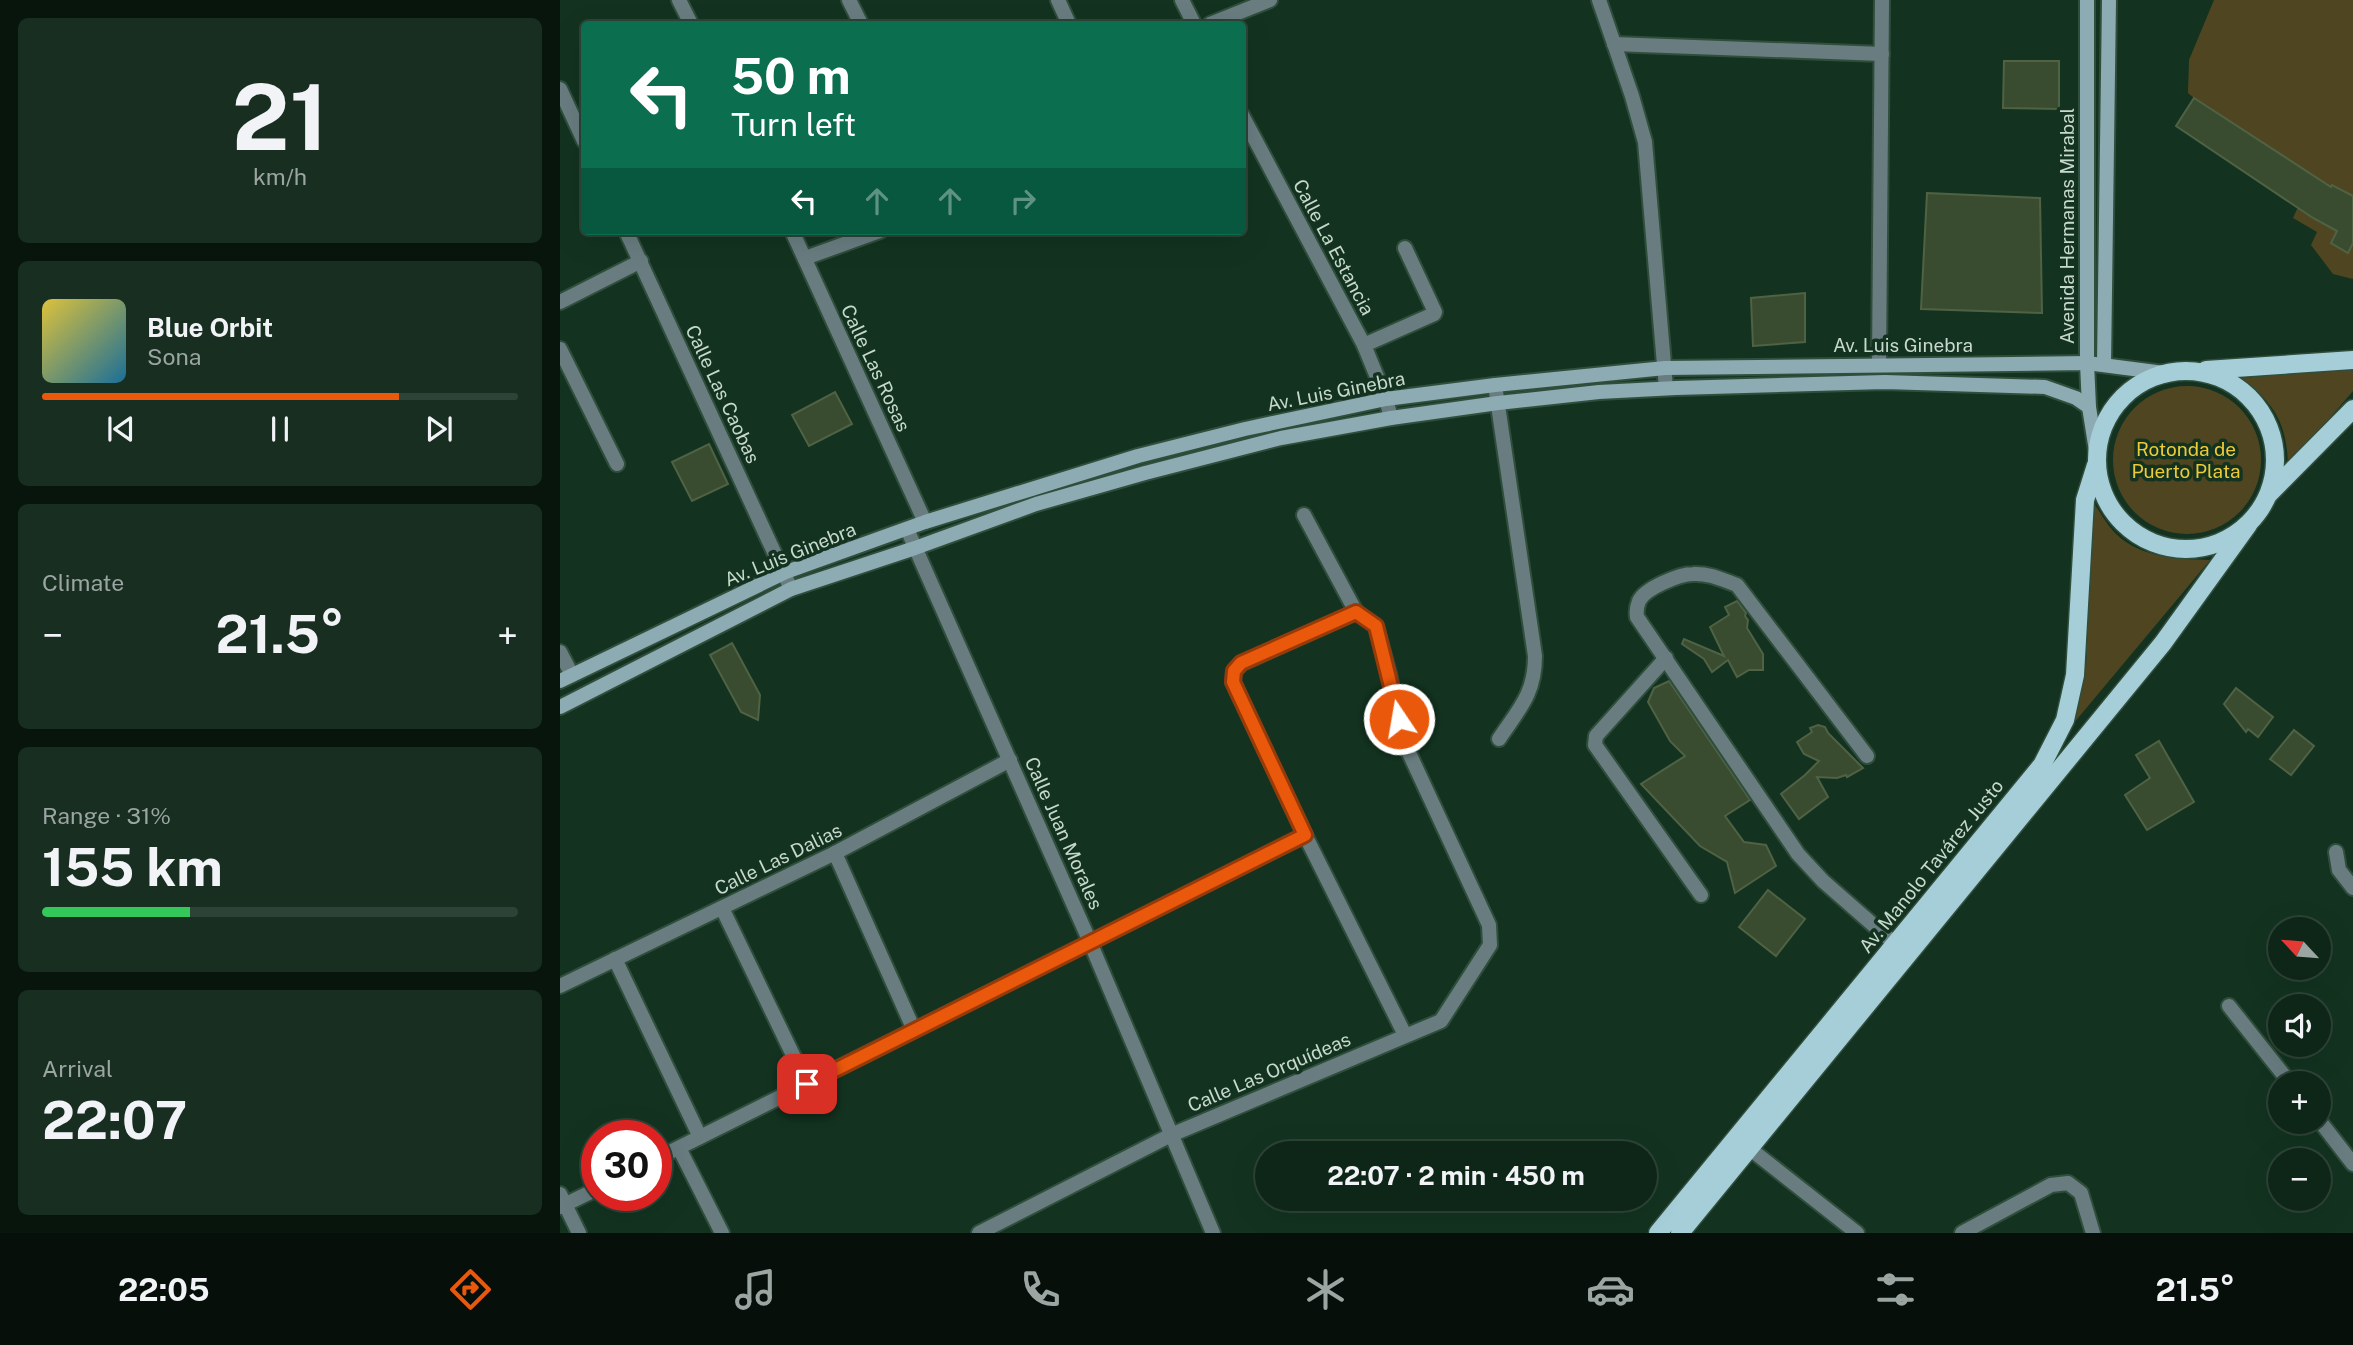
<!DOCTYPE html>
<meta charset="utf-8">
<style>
:root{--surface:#0e2618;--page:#172e21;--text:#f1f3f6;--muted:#9ba5a2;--line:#2e4337;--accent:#ea580c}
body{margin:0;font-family:"Public Sans",sans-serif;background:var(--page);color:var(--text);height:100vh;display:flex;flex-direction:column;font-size:26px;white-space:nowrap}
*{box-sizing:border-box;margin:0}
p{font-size:23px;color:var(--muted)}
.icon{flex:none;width:38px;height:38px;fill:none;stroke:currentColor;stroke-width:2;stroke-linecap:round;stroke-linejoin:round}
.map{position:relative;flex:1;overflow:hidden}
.panel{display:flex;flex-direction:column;gap:18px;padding:18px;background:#08150d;width:560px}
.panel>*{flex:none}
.guide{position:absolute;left:21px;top:21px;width:665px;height:214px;border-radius:7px;box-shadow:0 7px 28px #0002,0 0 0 2px var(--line);background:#0b6e4f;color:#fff;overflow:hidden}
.needle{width:46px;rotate:296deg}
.buttons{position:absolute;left:1708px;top:917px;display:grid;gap:14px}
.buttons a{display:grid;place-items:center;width:63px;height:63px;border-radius:50%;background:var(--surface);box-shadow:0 7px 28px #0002,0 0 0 2px var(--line);font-size:35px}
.speed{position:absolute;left:21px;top:1120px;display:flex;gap:14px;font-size:35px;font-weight:700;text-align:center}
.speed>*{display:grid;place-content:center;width:91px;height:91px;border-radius:50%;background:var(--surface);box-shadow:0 7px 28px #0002,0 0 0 2px var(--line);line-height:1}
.speed .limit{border:10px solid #d22;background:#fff;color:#111}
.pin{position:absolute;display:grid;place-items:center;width:60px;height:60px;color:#fff;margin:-30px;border-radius:14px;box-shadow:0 4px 10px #0006}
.me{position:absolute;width:77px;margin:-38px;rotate:348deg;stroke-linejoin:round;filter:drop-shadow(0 0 5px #0008)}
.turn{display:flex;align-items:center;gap:24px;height:147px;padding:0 35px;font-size:32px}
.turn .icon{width:91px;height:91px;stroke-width:2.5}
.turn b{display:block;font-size:49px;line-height:60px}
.lanes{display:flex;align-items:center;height:66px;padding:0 35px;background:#0003;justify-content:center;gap:35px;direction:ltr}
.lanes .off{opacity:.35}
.big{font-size:52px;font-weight:700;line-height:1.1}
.panel .widget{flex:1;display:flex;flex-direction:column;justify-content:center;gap:10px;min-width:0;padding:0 24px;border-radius:10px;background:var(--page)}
.panel .dial{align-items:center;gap:0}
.dial b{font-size:91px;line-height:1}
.song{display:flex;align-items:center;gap:21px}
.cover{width:84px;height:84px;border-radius:10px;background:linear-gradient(135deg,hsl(50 70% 55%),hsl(200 70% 35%))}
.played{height:7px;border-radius:4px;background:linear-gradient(90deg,var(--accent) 75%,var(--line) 75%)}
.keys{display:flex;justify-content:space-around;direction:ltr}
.heat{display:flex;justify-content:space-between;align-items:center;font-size:38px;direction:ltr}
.charge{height:10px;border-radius:5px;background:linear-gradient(90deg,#34c759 31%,var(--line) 0)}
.trip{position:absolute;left:695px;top:1141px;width:402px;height:70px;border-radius:35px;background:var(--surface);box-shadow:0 7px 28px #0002,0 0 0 2px var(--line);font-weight:700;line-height:70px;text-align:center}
.menu{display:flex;height:112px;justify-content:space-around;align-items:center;background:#060f0a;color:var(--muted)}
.menu .icon{width:49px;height:49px}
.menu .current{color:var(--accent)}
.menu b{font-size:32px;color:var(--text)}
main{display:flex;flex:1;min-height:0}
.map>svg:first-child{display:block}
.green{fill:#4f4621}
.building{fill:#3a4c2f;stroke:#4f6244;stroke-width:2}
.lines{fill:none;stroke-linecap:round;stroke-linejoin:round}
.street-casing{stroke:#304e3c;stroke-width:18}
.secondary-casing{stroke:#304e3c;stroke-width:18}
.primary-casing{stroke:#304e3c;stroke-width:21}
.street{stroke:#697d81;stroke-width:14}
.secondary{stroke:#8cabb2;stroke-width:14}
.primary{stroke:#a6ced8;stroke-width:18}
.route-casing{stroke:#983908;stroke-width:18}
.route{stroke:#ea580c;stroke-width:12}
.labels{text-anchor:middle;stroke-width:7;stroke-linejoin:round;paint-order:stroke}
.street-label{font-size:19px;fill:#c7d9cc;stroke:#133320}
.park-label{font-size:19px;fill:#edca36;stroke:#133320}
</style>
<main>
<section class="panel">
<div class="widget dial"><b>21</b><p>km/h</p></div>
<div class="widget">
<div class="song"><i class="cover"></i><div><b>Blue Orbit</b><p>Sona</p></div></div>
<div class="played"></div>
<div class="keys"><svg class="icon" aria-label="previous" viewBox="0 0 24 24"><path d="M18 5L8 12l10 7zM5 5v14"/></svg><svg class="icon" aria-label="pause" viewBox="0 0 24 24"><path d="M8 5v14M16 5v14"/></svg><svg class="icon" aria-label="next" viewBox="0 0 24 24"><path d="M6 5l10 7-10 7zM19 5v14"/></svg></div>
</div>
<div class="widget"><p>Climate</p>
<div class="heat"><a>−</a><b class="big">21.5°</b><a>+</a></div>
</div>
<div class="widget"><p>Range · 31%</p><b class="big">155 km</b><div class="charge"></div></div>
<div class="widget"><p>Arrival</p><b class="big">22:07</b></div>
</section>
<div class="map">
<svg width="1793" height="1233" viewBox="0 0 1793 1233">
<rect width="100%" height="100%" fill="#133320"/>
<g class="green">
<polygon points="1654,0 1793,0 1793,279 1773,274 1751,245 1757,232 1733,218 1738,207 1616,126 1634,98 1628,93 1629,60"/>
<path d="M1793 368V391L1728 466C1727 423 1715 405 1682 378Z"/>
<circle cx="1627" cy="460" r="74"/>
<path d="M1533 502C1540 512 1547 525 1556 534 1581 558 1618 559 1650 560L1513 724 1526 667Z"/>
</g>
<g class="building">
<polygon points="1444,61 1499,61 1499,109 1443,108"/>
<polygon points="1634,98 1771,187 1772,185 1793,196 1793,243 1788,253 1771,243 1777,231 1753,218 1616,126"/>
<polygon points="1367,193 1480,198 1482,313 1361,309"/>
<polygon points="1245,293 1245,342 1193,346 1191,298"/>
<polygon points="275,392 292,424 249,446 232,415"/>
<polygon points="149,444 168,484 132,501 112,462"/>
<polygon points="1177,601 1186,613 1185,616 1188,620 1187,628 1203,654 1203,670 1189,670 1177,677 1168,660 1152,672 1144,659 1122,644 1124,639 1164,656 1150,627 1169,615 1165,607"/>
<polygon points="172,643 200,695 198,720 181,712 150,655"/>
<polygon points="1109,681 1190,800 1165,816 1184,842 1206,845 1216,866 1175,893 1167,862 1140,846 1081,784 1125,756 1110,741 1088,702 1094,688"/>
<polygon points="1676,688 1713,717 1698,737 1688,729 1686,732 1664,704"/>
<polygon points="1258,725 1265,727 1268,733 1303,768 1287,777 1286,775 1277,778 1257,777 1268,797 1239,819 1221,794 1245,775 1259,761 1244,754 1237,742 1252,732 1250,728"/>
<polygon points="1734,730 1754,746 1731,775 1710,759"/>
<polygon points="1599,741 1634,802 1587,830 1565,795 1590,778 1576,755"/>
<polygon points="1208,890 1245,919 1216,956 1179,927"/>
</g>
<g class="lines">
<g class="street-casing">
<g id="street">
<polyline points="119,0 131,24"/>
<polyline points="289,0 301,24"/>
<polyline points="498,0 509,24"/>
<polyline points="622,0 634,24"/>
<polyline points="1039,0 1072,96 1085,142 1106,388"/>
<polyline points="650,24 710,0"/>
<polyline points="1054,44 1322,54"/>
<polyline points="0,89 24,141"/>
<polyline points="682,115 804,345 826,399 831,418"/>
<polyline points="66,231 231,589"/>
<polyline points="232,231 365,522"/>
<polyline points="245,258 320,231"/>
<polyline points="0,302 81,261"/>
<polyline points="804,345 874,314 875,312 845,248"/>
<polyline points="0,349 57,464"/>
<polyline points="1319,365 1322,0"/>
<path d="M935 385 975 656C975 694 959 709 939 739"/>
<polyline points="744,515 796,612 682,663 674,671 673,682 745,835 845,1035"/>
<polyline points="347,529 530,942 653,1233"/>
<polyline points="0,652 12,675"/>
<polyline points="1106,658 1036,736 1035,745 1141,895"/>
<path d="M1307 756 1177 585C1163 580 1149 573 1133 574 1120 574 1085 588 1079 601 1077 606 1076 611 1077 617L1238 854 1263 881 1335 944"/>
<polyline points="1776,852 1779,870 1793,888"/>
<polyline points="275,853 354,1030"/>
<polyline points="162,908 247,1084"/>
<polyline points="55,959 140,1137"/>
<polyline points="0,986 275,853 450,760"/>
<polyline points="1669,1006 1730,1083"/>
<polyline points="1759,1120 1793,1164"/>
<polyline points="119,1148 162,1233"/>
<polyline points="1189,1148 1297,1233"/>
<polyline points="96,1159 745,835"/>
<polyline points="0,1194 19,1233"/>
<polyline points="0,1207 37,1189"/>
<polyline points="419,1233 611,1135 881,1021 930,945 929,925 844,742 829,674 816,626 796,612"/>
<polyline points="1402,1233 1491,1185 1508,1183 1521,1193 1533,1233"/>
</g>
</g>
<g class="secondary-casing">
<g id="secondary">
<polyline points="1527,0 1527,363 1529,407 1536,451"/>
<polyline points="1544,364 1549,0"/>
<polyline points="0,681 226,572 365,522 578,456 685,429 826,399 935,385 1105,368 1527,363 1604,373"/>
<polyline points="0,707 231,589 355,548 476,504 585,473 721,438 831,418 938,403 1039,392 1116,388 1325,382 1485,387 1516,398 1529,407"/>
</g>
</g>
<g class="primary-casing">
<g id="primary">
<polyline points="1646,370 1793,360"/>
<circle cx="1626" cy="460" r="89"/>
<polyline points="1709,494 1793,409"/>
<polyline points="1098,1233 1482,765 1505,720 1515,675 1525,500 1536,465"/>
<polyline points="1120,1233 1603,643 1688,525"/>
</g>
</g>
<use href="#street" class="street"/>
<use href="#secondary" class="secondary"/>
<use href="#primary" class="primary"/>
</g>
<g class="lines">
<g class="route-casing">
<polyline id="route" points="247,1084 745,835 673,682 674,671 681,663 796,612 816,626 839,719"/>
</g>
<use href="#route" class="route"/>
</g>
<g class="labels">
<g class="street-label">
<text transform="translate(1507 226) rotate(-90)" y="7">Avenida Hermanas Mirabal</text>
<text transform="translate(774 247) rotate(62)" y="7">Calle La Estancia</text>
<text x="1343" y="352">Av. Luis Ginebra</text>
<text transform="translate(316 368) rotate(65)" y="7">Calle Las Rosas</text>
<text transform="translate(776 391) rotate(-11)" y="7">Av. Luis Ginebra</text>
<text transform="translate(163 394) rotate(65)" y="7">Calle Las Caobas</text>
<text transform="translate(230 554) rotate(-22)" y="7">Av. Luis Ginebra</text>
<text transform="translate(504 833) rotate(66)" y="7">Calle Juan Morales</text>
<text transform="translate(218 859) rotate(-26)" y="7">Calle Las Dalias</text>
<text transform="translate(1371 866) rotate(-51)" y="7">Av. Manolo Tavárez Justo</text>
<text transform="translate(709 1072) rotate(-23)" y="7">Calle Las Orquídeas</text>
</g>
<g class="park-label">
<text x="1626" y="456">Rotonda de<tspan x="1626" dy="22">Puerto Plata</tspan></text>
</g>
</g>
</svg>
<div class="buttons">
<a><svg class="needle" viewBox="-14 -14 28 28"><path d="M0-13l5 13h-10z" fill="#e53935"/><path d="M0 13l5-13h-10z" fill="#9ba5a2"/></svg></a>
<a><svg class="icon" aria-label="sound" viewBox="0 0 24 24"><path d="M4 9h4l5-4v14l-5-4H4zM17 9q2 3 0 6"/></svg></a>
<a>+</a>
<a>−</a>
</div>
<div class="speed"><div class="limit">30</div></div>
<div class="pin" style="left:247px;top:1084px;background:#d93025"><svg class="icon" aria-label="arrive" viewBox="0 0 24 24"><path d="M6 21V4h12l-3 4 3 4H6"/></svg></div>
<svg class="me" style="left:839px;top:719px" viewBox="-20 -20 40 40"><circle r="17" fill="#ea580c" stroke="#fff" stroke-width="3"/><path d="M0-11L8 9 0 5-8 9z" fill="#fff"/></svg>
<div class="trip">22:07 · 2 min · 450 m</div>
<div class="guide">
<div class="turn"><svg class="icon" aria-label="left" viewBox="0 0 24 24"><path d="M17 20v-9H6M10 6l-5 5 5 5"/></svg><div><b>50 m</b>Turn left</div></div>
<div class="lanes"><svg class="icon" aria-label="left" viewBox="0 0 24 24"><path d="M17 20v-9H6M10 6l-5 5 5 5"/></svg><svg class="icon off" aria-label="ahead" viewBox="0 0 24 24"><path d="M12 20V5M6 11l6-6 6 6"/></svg><svg class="icon off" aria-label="ahead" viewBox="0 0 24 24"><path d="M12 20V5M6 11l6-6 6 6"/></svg><svg class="icon off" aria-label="right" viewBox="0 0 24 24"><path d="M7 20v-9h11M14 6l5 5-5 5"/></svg></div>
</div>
</div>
</main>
<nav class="menu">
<b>22:05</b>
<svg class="icon current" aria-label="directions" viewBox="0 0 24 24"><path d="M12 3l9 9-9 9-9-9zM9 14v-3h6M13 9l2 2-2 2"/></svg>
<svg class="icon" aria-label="music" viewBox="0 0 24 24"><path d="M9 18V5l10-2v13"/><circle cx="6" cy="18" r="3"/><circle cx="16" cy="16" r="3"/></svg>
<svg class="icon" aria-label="phone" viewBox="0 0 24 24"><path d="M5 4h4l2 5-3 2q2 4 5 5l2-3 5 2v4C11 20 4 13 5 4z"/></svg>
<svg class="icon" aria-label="climate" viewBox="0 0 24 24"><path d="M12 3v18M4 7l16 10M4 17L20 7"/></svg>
<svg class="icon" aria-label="car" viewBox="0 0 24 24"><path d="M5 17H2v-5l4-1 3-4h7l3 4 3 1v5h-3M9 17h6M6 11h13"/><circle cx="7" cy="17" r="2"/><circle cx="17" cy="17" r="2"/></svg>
<svg class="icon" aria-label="filters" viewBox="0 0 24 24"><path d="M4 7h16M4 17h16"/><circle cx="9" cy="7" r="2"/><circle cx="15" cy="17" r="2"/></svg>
<b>21.5°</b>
</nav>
